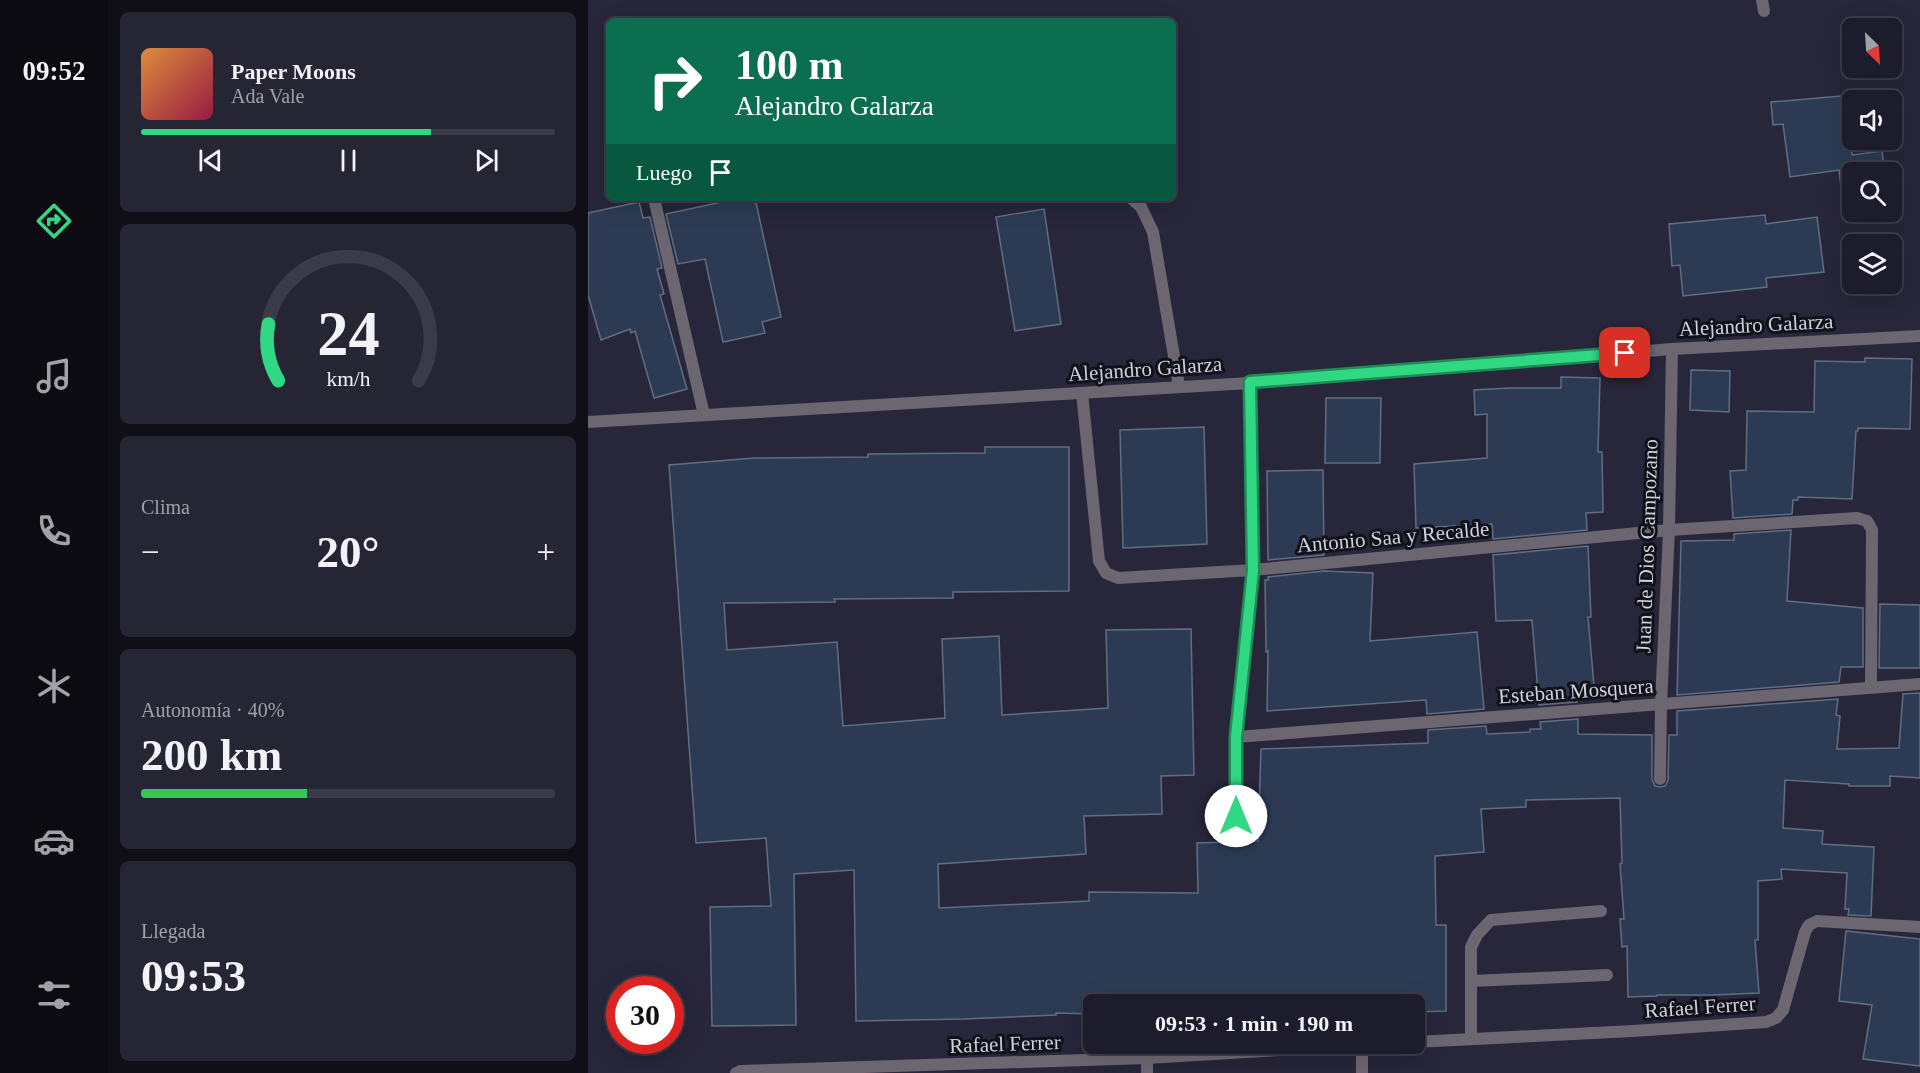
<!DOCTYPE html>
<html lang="es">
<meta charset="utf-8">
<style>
:root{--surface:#1d1c2c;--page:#252534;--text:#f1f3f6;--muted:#a0a1a9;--line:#3b3a48;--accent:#30d883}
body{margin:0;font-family:"Times New Roman",serif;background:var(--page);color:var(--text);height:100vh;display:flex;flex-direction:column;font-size:22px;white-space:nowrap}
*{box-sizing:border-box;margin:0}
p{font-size:20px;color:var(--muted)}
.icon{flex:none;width:33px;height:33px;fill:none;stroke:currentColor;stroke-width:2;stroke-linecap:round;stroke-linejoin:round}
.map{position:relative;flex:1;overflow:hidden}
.drawer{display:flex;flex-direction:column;gap:12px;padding:12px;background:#100f18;width:480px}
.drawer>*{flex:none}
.banner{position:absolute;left:18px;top:18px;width:570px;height:183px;border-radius:9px;box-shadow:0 6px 24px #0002,0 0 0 2px var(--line);background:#0b6e4f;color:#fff;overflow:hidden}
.needle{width:39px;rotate:155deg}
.fabs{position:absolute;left:1254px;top:18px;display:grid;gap:12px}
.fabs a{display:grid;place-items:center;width:60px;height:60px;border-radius:9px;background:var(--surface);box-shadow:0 6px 24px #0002,0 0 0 2px var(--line);font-size:30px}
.speed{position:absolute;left:18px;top:976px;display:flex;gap:12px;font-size:30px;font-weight:700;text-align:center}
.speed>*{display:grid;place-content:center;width:78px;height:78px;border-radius:50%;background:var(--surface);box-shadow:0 6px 24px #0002,0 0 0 2px var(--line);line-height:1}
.speed .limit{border:9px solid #d22;background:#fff;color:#111}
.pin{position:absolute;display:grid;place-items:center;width:51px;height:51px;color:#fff;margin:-26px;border-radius:12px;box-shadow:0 3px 9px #0006}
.me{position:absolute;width:66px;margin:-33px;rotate:0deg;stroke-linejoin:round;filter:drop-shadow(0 0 4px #0008)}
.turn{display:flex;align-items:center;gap:21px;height:126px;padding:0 30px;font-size:27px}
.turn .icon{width:78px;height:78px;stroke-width:2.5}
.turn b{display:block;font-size:42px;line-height:51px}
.then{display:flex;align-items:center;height:57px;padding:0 30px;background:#0003;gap:12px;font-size:22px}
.big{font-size:45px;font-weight:800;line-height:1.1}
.drawer .widget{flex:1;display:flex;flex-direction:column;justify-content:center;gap:9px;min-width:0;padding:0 21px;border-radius:9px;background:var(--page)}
.drawer .dial{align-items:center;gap:0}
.dial svg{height:156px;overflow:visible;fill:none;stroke:var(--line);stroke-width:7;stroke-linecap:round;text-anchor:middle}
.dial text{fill:var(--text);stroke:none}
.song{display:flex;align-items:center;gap:18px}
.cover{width:72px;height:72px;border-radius:9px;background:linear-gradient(135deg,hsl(30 70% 55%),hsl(340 70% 35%))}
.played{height:6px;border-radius:3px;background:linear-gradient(90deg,var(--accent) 70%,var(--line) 70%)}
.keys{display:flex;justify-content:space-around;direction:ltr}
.heat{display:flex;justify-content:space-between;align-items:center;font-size:33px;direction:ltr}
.charge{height:9px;border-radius:4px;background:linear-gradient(90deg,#34c759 40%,var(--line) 0)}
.trip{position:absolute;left:495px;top:994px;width:342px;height:60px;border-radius:9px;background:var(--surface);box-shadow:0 6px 24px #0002,0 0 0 2px var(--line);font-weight:800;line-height:60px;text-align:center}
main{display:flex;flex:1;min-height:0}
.menu{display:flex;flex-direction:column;width:108px;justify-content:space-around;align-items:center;background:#0c0b12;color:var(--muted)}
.menu .icon{width:42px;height:42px}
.menu .current{color:var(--accent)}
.menu b{font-size:27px;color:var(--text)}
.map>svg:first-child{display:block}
.building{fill:#2c3b53;stroke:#616e82;stroke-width:1.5}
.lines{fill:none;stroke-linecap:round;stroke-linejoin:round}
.service{stroke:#6c6670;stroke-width:12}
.minor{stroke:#6c6670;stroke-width:12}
.route-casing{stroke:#1f8c55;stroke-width:15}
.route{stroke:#30d883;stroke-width:10}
.labels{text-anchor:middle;stroke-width:6;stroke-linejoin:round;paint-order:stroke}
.street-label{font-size:21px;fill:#d0d1de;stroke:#111119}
</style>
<main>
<nav class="menu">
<b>09:52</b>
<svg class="icon current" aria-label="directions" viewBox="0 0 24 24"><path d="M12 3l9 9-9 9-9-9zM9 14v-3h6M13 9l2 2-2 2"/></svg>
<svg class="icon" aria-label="music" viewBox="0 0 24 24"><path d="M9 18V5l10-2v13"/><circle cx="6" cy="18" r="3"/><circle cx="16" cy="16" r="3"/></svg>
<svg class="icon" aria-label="phone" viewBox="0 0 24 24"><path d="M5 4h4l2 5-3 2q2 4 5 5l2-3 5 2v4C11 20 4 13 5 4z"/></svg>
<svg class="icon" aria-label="climate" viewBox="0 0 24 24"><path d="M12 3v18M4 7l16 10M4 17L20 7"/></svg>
<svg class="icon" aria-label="car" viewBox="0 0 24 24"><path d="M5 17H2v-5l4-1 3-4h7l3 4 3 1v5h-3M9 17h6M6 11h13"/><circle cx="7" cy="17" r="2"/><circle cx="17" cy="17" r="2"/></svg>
<svg class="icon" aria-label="filters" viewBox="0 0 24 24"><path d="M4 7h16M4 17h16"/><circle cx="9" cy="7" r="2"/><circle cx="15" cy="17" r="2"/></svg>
</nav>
<section class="drawer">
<div class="widget">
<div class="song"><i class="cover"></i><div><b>Paper Moons</b><p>Ada Vale</p></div></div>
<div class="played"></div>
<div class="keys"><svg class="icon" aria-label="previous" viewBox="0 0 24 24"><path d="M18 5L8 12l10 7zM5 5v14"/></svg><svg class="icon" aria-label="pause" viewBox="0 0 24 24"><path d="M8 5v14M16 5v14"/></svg><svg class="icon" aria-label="next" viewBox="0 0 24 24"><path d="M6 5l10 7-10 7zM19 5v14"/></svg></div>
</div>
<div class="widget dial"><svg viewBox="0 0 100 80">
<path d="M14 69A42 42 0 1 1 86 69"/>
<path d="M14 69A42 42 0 0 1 9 40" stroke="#30d883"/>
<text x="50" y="56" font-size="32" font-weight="700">24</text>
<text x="50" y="72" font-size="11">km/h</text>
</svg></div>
<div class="widget"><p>Clima</p>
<div class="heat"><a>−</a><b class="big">20°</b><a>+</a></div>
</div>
<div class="widget"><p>Autonomía · 40%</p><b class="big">200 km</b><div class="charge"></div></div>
<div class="widget"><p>Llegada</p><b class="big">09:53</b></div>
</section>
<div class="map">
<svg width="1332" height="1073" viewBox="0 0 1332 1073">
<rect width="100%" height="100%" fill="#27263a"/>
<g class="building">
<polygon points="1264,95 1264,155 1294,151 1297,172 1264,172 1264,212 1302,212 1257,218 1251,170 1202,177 1195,124 1185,125 1183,102"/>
<polygon points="127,198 167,198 193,317 174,322 177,333 135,342 117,259 90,264 78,214 129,203"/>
<polygon points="51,202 55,218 62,217 74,268 69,269 76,294 72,295 99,389 66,398 47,331 43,333 42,329 13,340 0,295 0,213"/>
<polygon points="456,209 473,324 427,331 408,217"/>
<polygon points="1177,215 1178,224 1229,217 1236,272 1178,278 1179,287 1095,296 1092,265 1084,266 1081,224"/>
<polygon points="1277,358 1324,359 1322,429 1270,428 1270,431 1268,431 1264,499 1210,497 1210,500 1205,500 1204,514 1145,518 1142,471 1158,470 1159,411 1226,412 1227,361 1277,362"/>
<polygon points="1103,370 1142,371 1141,412 1102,410"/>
<polygon points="973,377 1012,378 1010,452 1014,452 1015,512 998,513 999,530 905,539 904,524 828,528 826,464 899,458 899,414 887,415 886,390 921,388 973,388"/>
<polygon points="738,398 793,398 792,463 737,463"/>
<polygon points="616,427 619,544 535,548 532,430"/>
<polygon points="397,447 481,447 481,591 365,592 365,598 246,599 247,602 136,603 139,650 249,642 255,726 357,718 354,639 411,636 414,715 520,708 518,630 603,629 606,775 573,776 574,814 496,816 498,854 350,864 351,908 501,901 501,892 610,893 609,843 670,841 673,749 840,743 840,730 898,726 899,734 942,732 942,729 953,729 952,722 990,719 990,734 1064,735 1064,779 1067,786 1072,787 1077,786 1080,780 1081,735 1089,735 1089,711 1250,699 1248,715 1252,716 1249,749 1311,748 1315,694 1332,693 1332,778 1302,776 1302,786 1261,786 1261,784 1197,780 1195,828 1235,831 1234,844 1286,847 1283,916 1260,915 1261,909 1257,909 1259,873 1193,869 1194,879 1170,881 1170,940 1167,940 1171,993 1126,995 1069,995 1069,996 1040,997 1039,946 1034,947 1032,919 1036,919 1032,864 1034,863 1032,798 938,800 938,807 893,809 896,852 847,856 848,925 858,925 858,1011 826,1012 826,1005 506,1005 506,1014 468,1013 468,1015 376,1019 268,1021 266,870 206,874 208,1025 124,1026 122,907 183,906 178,838 108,843 81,465 166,458 280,457 280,454 397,453"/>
<polygon points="735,470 736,555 680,560 679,471"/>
<polygon points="1203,530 1199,601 1275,608 1275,667 1253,667 1251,682 1089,695 1093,541 1146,540 1146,534"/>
<polygon points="1000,546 1003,617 1000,617 1006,686 989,688 989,702 951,705 944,620 908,621 905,555"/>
<polygon points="736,571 785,573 782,641 889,632 896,709 839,714 838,700 679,711 680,651 678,652 677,580 680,580 680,577"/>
<polygon points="1292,604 1332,605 1332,668 1291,668"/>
<polygon points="1258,931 1332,939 1332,1066 1275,1059 1284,1005 1251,1001"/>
</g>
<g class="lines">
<g class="service">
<polyline points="1174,0 1176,11"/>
<polyline points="543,198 553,207 565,232 591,386"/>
<polyline points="884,981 1019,975"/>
<polyline points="883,1039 883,947 889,935 903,920 1013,911"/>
</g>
<g class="minor">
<polyline points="66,198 116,415"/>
<polyline points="494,393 511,561 518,573 530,578 665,570 1081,530 1269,518 1279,521 1284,530 1283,687"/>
<polyline points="0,422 662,383 1084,349 1332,336"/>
<polyline points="648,737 1332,684"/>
<polyline points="1072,779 1073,704 1081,530 1084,349"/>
<polyline points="648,816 648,737 665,570 662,383"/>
<polyline points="826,1042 1045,1031 1178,1022 1188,1018 1195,1010 1217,932 1221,925 1229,921 1332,927"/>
<polyline points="774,1045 774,1073"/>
<polyline points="559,1058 559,1073"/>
<polyline points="148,1073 152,1071 559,1058 791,1044"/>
</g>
</g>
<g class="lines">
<g class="route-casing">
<polyline id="route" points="648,816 648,737 665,570 662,382 1037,353"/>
</g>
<use href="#route" class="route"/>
</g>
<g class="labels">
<g class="street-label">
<text transform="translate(1168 325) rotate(-3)" y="7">Alejandro Galarza</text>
<text transform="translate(557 369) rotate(-4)" y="7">Alejandro Galarza</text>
<text transform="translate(805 537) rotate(-5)" y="7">Antonio Saa y Recalde</text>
<text transform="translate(1059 546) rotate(-88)" y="7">Juan de Dios Campozano</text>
<text transform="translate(988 691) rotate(-4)" y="7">Esteban Mosquera</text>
<text transform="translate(1112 1007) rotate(-4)" y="7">Rafael Ferrer</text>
<text transform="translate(417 1044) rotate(-2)" y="7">Rafael Ferrer</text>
</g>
</g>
</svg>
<div class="fabs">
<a><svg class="needle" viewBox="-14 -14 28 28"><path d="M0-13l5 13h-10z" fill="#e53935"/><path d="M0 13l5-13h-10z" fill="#a0a1a9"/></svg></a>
<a><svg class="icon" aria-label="sound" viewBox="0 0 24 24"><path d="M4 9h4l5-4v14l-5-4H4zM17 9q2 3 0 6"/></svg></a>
<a><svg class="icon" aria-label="search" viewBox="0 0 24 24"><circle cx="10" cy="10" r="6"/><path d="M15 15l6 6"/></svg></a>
<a><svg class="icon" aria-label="layers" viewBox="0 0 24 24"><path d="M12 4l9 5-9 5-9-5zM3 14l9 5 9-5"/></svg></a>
</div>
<div class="speed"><div class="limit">30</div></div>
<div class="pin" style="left:1037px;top:353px;background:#d93025"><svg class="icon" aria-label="arrive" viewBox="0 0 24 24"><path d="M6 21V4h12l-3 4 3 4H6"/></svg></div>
<svg class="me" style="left:648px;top:816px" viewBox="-20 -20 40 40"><circle r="19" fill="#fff"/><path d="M0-13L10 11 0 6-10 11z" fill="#30d883"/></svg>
<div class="trip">09:53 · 1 min · 190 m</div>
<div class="banner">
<div class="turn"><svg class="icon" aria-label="right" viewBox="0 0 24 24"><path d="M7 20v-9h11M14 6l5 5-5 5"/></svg><div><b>100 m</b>Alejandro Galarza</div></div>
<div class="then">Luego<svg class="icon" aria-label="arrive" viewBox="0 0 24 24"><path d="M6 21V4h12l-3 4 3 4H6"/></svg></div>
</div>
</div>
</main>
